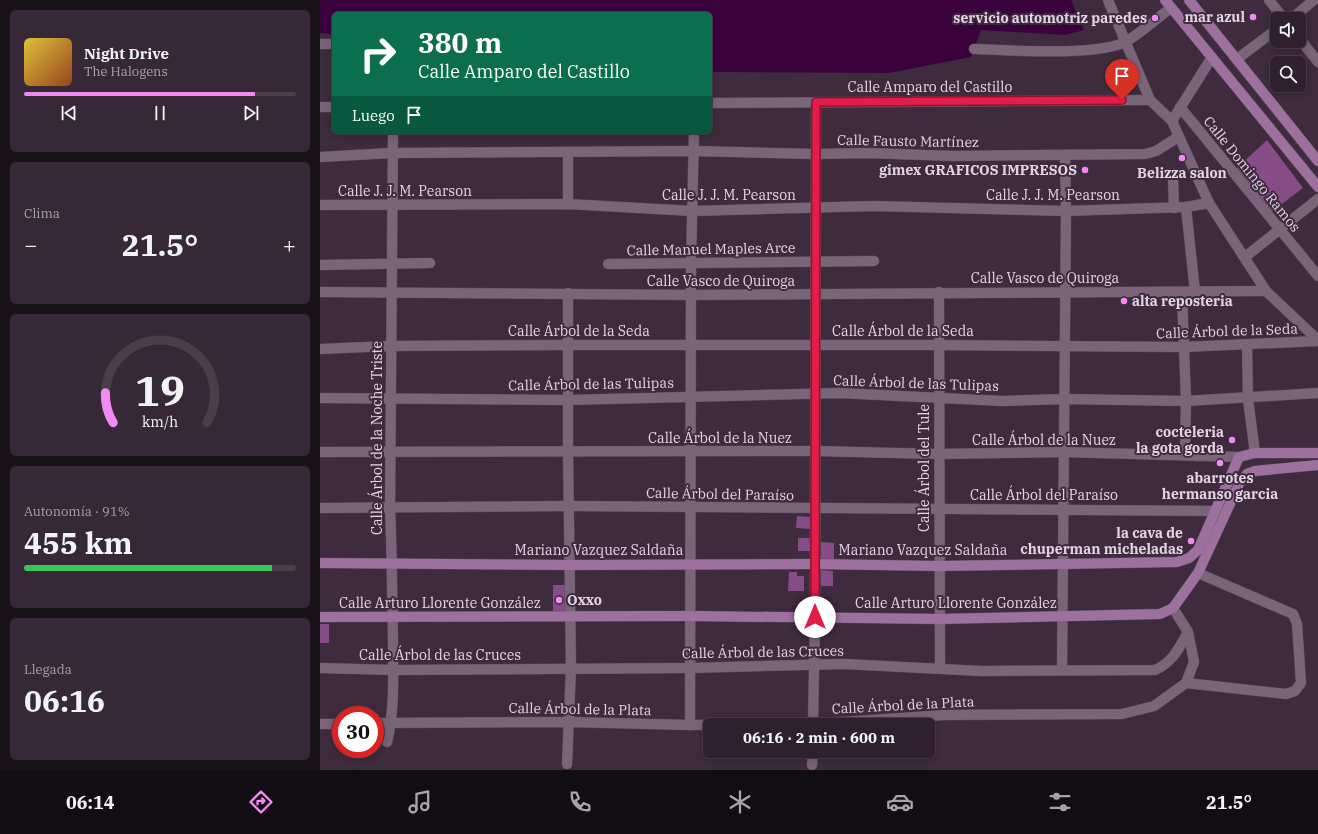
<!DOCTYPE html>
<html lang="es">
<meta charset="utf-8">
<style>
:root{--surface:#2e202e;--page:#362836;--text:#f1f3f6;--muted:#a7a3aa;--line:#493e4a;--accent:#f28af3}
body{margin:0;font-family:"IBM Plex Serif",serif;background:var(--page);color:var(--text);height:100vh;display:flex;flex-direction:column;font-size:15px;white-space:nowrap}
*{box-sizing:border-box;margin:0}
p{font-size:13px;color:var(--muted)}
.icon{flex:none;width:22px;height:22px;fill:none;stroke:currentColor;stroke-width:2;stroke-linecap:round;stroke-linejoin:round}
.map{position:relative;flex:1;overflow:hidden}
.side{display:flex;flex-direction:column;gap:10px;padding:10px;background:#191219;width:320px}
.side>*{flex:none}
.guide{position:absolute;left:12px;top:12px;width:380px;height:122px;border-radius:6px;box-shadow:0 2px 10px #0003,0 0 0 1px var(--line);background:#0b6e4f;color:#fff;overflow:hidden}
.buttons{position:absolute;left:950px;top:12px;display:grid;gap:8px}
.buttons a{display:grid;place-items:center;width:36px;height:36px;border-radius:6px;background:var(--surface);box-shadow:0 2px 10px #0003,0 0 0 1px var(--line);font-size:20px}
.speed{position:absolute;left:12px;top:706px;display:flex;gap:8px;font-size:20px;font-weight:700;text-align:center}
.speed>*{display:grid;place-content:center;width:52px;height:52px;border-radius:50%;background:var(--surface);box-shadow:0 2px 10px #0003,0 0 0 1px var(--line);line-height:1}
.speed .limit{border:6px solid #d22;background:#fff;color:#111}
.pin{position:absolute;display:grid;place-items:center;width:34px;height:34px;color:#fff;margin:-41px -17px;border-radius:50% 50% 50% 0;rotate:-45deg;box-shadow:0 0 4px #0007}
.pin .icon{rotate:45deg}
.me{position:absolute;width:44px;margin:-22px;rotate:0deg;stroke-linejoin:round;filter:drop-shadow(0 0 3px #0008)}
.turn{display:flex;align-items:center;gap:14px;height:84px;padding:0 20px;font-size:18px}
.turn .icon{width:52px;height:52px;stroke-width:2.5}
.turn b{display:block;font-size:28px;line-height:34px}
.then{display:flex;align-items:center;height:38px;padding:0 20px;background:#0003;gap:8px;font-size:15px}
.big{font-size:30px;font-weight:700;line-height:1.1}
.side .tile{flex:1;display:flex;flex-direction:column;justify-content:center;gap:6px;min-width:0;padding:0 14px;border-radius:6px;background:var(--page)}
.side .dial{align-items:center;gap:0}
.dial svg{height:104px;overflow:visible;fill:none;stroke:var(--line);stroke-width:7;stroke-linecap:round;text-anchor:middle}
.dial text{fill:var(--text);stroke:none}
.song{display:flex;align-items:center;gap:12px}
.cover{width:48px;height:48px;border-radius:6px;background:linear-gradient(135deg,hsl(50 70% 55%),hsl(20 70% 35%))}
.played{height:4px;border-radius:2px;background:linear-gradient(90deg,var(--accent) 85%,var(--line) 85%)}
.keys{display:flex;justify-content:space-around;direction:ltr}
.heat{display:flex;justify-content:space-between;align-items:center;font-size:22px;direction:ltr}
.charge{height:6px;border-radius:3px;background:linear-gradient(90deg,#34c759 91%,var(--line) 0)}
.trip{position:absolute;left:383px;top:718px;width:232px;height:40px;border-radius:6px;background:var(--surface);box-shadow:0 2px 10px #0003,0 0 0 1px var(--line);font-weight:700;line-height:40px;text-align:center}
.dock{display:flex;height:64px;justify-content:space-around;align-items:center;background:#120d12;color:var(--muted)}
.dock .icon{width:28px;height:28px}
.dock .selected{color:var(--accent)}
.dock b{font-size:18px;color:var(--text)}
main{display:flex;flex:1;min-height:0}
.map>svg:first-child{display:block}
.water{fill:#3b013d}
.building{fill:#874c88}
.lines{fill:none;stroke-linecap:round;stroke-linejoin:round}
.street-casing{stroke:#594959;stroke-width:11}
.secondary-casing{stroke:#594959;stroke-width:11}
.street{stroke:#796479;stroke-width:10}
.secondary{stroke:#9d709d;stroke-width:10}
.route-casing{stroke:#92132f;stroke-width:10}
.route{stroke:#e11d48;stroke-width:7}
.poi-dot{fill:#f28af3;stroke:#3e2b3e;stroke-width:1.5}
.labels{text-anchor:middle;stroke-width:4;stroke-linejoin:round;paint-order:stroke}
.poi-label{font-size:14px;font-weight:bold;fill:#e0d4e0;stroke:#3e2b3e;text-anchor:end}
.street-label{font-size:14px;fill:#e0d4e0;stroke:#3e2b3e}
</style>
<main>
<section class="side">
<div class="tile">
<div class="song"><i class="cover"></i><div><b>Night Drive</b><p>The Halogens</p></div></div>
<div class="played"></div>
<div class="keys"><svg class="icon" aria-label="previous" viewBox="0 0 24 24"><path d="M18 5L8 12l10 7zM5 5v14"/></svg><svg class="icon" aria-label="pause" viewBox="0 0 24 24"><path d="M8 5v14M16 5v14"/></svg><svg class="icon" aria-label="next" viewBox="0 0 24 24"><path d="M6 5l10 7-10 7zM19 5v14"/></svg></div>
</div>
<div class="tile"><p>Clima</p>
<div class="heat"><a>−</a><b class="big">21.5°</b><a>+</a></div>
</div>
<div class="tile dial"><svg viewBox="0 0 100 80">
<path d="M14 69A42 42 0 1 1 86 69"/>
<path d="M14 69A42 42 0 0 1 8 46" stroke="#f28af3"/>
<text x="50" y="56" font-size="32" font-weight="700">19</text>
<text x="50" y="72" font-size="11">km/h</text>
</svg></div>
<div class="tile"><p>Autonomía · 91%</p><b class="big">455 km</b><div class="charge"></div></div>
<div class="tile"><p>Llegada</p><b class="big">06:16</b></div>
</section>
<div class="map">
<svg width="998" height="770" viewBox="0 0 998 770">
<rect width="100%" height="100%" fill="#3e2b3e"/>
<polygon class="water" points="0,0 751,0 764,30 745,35 661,30 651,57 569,73 390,72 390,14 14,14 14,34 0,33"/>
<g class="building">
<polygon points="947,140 983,188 951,212 916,169"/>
<polygon points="477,516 491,517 491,529 476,528"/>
<rect x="478" y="538" width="13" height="13"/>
<polygon points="501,542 514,543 514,560 501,560"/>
<polygon points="501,570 513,571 513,586 501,586"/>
<polygon points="469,572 477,572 477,576 484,576 484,591 468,591"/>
<polygon points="233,585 245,585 246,614 233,614"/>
<rect x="0" y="624" width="9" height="19"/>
</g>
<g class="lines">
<g class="street-casing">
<g id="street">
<polyline points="788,0 830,100 852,121 889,203 946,291 998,340"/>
<polyline points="949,0 964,19"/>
<polyline points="971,19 994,0"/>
<polyline points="979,38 998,62"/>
<polyline points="0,44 14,44"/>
<path d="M654 49C689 50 779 57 807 41 822 32 837 18 851 8"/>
<polyline points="917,59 957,29"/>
<polyline points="390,103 830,100"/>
<polyline points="0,107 14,107"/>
<polyline points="860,107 998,276"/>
<polyline points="852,121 892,57"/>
<polyline points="248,152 248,204"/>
<polyline points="0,157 72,153 374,151 495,154 547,153 633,156 825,154 836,151 858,137"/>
<polyline points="853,178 854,208"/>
<polyline points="0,205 248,204 372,211 554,206 746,211 866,207 889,203"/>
<polyline points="866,207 875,292"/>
<polyline points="925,257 998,199"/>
<polyline points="288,264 554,261"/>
<polyline points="0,265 110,263"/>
<polyline points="0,292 371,295 946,291"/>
<polyline points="619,292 620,667"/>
<polyline points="862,293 866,401 865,455"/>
<polyline points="927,345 928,399 935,453"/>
<polyline points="0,349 70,346 249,345 618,345 864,347 998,341"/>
<polyline points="0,398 248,400 519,393 683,401 744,399 866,401 998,393"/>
<polyline points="0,452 494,451 619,454 744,452 919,457"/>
<polyline points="0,508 249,506 896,511"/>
<path d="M0 668 73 670 369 668 524 664 661 671 835 670C853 662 859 648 868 632"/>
<polyline points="742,670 746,211 745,156"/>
<polyline points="866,683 966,694 975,691 981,683 977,624 973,614 878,573"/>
<polyline points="55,723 249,722 370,725 493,724 624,715 802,714 834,706 866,683 874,662 868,632 853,608"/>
<polyline points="0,724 21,724"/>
<polyline points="370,725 371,263 374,132"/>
<polyline points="493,725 495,617 496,102"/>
<path d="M67 742C75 709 73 674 73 639 72 595 72 552 70 508L73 132"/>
<polyline points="247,764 251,668 248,451 248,293"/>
<polyline points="492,765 493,751"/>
</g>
</g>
<g class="secondary-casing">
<g id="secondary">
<polyline points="845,0 998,187"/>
<polyline points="869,0 998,161"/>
<polyline points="0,563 250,565 495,564 619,566 857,562 869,558 878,550 919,457 935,453 998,453"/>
<polyline points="0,617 370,616 619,619 840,614 853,608 878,573 920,482 927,474 935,471 998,465"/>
</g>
</g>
<use href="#street" class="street"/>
<use href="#secondary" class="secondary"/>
</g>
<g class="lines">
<g class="route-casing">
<polyline id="route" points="495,617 496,102 802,100"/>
</g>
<use href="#route" class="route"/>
</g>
<g class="poi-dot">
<circle cx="933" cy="17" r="4"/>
<circle cx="835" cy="18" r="4"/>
<circle cx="862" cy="158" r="4"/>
<circle cx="765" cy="170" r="4"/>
<circle cx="804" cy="301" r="4"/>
<circle cx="912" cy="440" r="4"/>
<circle cx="900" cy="463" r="4"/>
<circle cx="871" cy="541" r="4"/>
<circle cx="239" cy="600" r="4"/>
</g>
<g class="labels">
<g class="poi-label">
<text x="925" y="22">mar azul</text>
<text x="827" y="23">servicio automotriz paredes</text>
<text x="757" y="175">gimex GRAFICOS IMPRESOS</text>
<text x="862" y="178" text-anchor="middle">Belizza salon</text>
<text x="812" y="306" text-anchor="start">alta reposteria</text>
<text x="904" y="437">cocteleria<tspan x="904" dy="16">la gota gorda</tspan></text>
<text x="900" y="483" text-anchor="middle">abarrotes<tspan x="900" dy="16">hermanso garcia</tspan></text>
<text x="863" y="538">la cava de<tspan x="863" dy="16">chuperman micheladas</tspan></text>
<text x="247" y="605" text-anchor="start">Oxxo</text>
</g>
<g class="street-label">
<text x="610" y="92">Calle Amparo del Castillo</text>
<text transform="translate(588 141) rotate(1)" y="5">Calle Fausto Martínez</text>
<text transform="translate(932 174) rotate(51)" y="5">Calle Domingo Ramos</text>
<text x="85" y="196">Calle J. J. M. Pearson</text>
<text x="409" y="200">Calle J. J. M. Pearson</text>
<text x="733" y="200">Calle J. J. M. Pearson</text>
<text transform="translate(391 249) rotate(-1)" y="5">Calle Manuel Maples Arce</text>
<text x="725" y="283">Calle Vasco de Quiroga</text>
<text x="401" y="286">Calle Vasco de Quiroga</text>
<text x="259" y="336">Calle Árbol de la Seda</text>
<text x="583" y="336">Calle Árbol de la Seda</text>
<text transform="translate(907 331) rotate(-2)" y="5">Calle Árbol de la Seda</text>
<text transform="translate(596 383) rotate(2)" y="5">Calle Árbol de las Tulipas</text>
<text transform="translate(271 384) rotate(-1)" y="5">Calle Árbol de las Tulipas</text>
<text transform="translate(57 438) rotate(-90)" y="5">Calle Árbol de la Noche Triste</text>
<text x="400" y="443">Calle Árbol de la Nuez</text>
<text x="724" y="445">Calle Árbol de la Nuez</text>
<text transform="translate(604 468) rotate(-90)" y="5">Calle Árbol del Tule</text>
<text transform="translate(400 494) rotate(1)" y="5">Calle Árbol del Paraíso</text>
<text x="724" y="500">Calle Árbol del Paraíso</text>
<text x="279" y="555">Mariano Vazquez Saldaña</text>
<text x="603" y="555">Mariano Vazquez Saldaña</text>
<text x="120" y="608">Calle Arturo Llorente González</text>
<text x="636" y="608">Calle Arturo Llorente González</text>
<text transform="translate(443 652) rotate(-1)" y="5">Calle Árbol de las Cruces</text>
<text x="120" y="660">Calle Árbol de las Cruces</text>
<text transform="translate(583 705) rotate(-3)" y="5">Calle Árbol de la Plata</text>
<text transform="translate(260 709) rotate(1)" y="5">Calle Árbol de la Plata</text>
</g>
</g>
</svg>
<div class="buttons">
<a><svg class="icon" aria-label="sound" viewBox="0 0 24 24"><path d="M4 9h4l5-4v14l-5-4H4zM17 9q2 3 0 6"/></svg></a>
<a><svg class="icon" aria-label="search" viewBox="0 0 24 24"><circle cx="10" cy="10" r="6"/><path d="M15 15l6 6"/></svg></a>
</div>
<div class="speed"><div class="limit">30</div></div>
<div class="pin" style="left:802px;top:100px;background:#d93025"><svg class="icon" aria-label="arrive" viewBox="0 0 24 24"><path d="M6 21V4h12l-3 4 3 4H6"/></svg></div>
<svg class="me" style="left:495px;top:617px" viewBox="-20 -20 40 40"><circle r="19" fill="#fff"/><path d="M0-13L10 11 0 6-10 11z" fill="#e11d48"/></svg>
<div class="trip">06:16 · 2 min · 600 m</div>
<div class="guide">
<div class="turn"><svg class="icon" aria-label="right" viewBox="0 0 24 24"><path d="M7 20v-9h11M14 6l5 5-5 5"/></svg><div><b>380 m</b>Calle Amparo del Castillo</div></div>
<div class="then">Luego<svg class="icon" aria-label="arrive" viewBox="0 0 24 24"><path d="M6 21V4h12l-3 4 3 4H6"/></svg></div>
</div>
</div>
</main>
<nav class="dock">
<b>06:14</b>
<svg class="icon selected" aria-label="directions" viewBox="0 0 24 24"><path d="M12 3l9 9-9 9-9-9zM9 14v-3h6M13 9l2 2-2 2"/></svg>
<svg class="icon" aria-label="music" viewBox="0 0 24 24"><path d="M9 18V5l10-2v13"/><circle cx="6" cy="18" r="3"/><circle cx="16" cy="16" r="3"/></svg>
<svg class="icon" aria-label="phone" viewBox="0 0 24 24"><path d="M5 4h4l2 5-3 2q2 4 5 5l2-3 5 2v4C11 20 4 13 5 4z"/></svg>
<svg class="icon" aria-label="climate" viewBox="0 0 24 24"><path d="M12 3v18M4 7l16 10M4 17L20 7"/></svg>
<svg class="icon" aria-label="car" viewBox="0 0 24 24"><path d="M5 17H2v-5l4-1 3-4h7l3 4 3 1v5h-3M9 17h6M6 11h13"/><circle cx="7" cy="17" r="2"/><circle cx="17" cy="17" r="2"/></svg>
<svg class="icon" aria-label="filters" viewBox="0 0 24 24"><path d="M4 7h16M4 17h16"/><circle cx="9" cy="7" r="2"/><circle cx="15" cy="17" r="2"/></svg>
<b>21.5°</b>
</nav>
